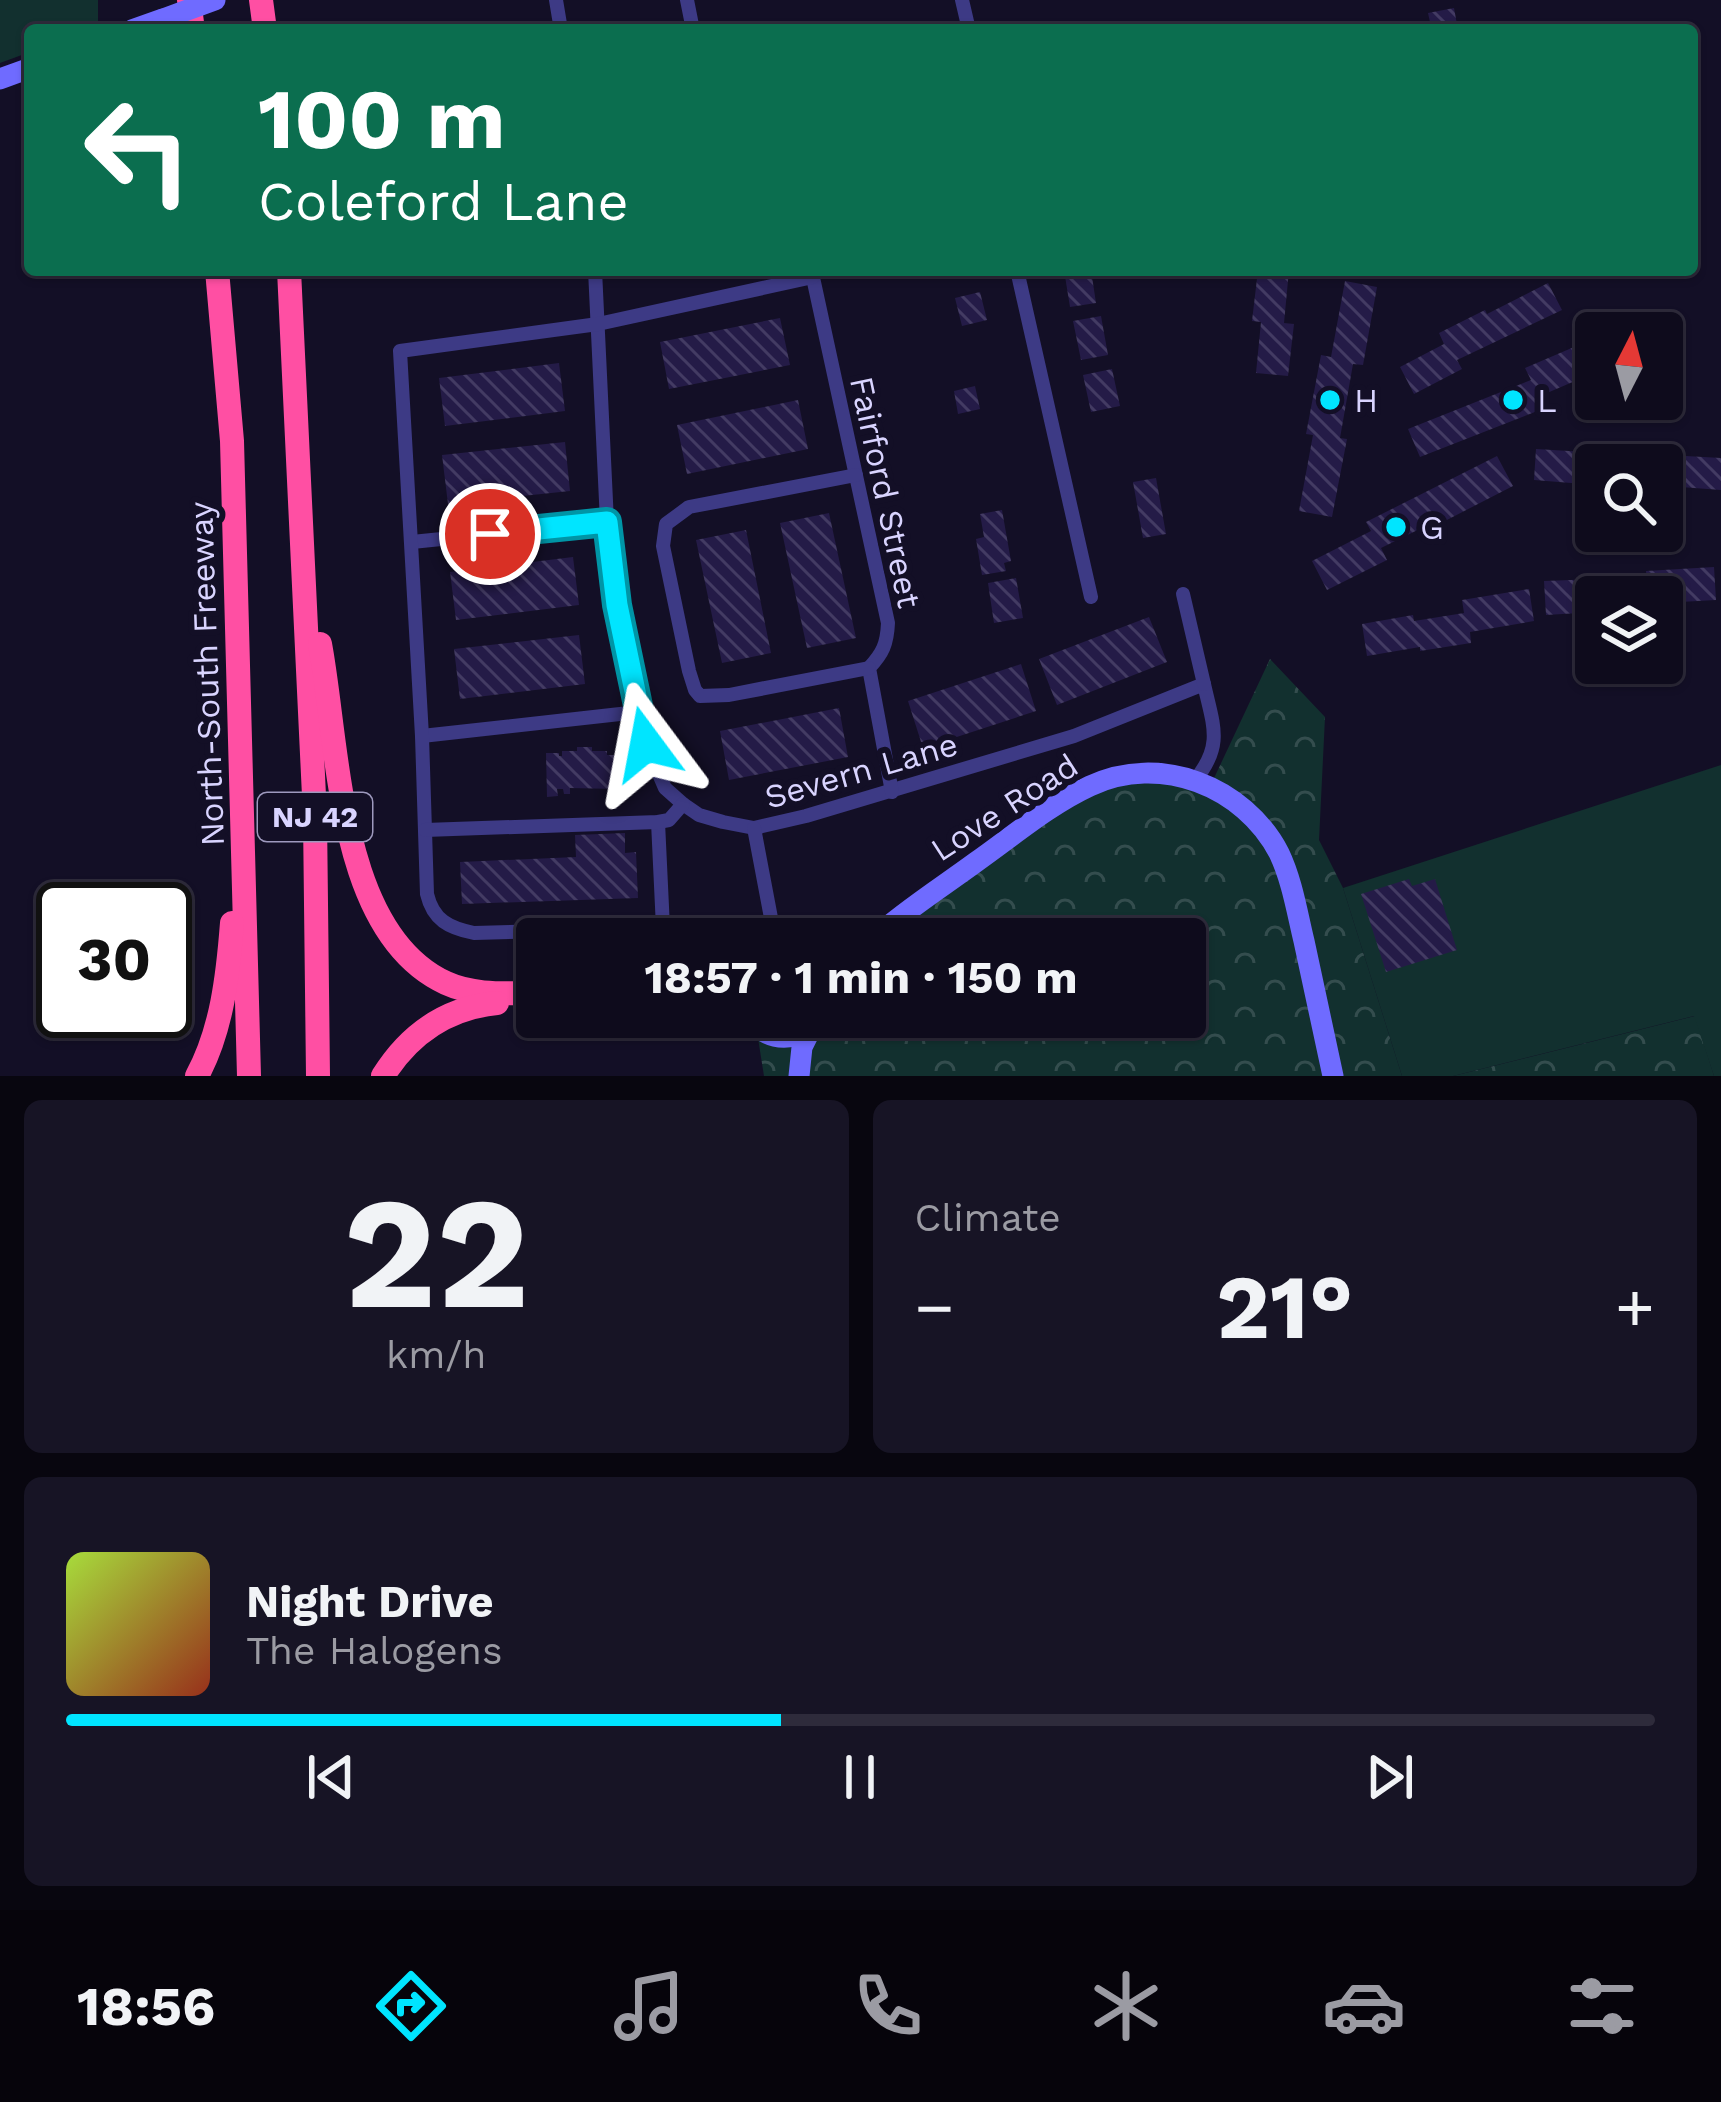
<!DOCTYPE html>
<meta charset="utf-8">
<style>
:root{--surface:#0e0b1c;--page:#171425;--text:#f1f3f6;--muted:#9b9ba3;--line:#2e2b3b;--accent:#00e5ff}
body{margin:0;font-family:"Work Sans",sans-serif;background:var(--page);color:var(--text);height:100vh;display:flex;flex-direction:column;font-size:45px;white-space:nowrap}
*{box-sizing:border-box;margin:0}
p{font-size:39px;color:var(--muted)}
.icon{flex:none;width:66px;height:66px;fill:none;stroke:currentColor;stroke-width:2;stroke-linecap:round;stroke-linejoin:round}
.map{position:relative;height:1076px;overflow:hidden}
.side{display:flex;flex-direction:column;gap:24px;padding:24px;background:#08060f;flex:1}
.side>*{flex:none}
.top-card{position:absolute;left:24px;top:24px;width:1674px;height:252px;border-radius:12px;box-shadow:0 3px 9px #0004,0 0 0 3px var(--line);background:#0b6e4f;color:#fff;overflow:hidden}
.needle{width:78px;rotate:6deg}
.tools{position:absolute;left:1575px;top:312px;display:grid;gap:24px}
.tools a{display:grid;place-items:center;width:108px;height:108px;border-radius:12px;background:var(--surface);box-shadow:0 3px 9px #0004,0 0 0 3px var(--line);font-size:60px}
.speed{position:absolute;left:36px;top:882px;display:flex;gap:24px;font-size:60px;font-weight:700;text-align:center}
.speed>*{display:grid;place-content:center;width:156px;height:156px;border-radius:50%;background:var(--surface);box-shadow:0 3px 9px #0004,0 0 0 3px var(--line);line-height:1}
.speed .limit{border:6px solid #111;border-radius:18px;background:#fff;color:#111}
.pin{position:absolute;display:grid;place-items:center;width:102px;height:102px;color:#fff;margin:-51px;border:6px solid #fff;border-radius:50%;box-shadow:0 3px 12px #0007}
.me{position:absolute;width:132px;margin:-66px;rotate:347deg;stroke-linejoin:round;filter:drop-shadow(0 0 9px #0008)}
.turn{display:flex;align-items:center;gap:42px;height:252px;padding:0 36px;font-size:54px}
.turn .icon{width:156px;height:156px;stroke-width:2.5}
.turn b{display:block;font-size:84px;line-height:102px}
.big{font-size:90px;font-weight:700;line-height:1.1}
.side .tile{flex:1;display:flex;flex-direction:column;justify-content:center;gap:18px;min-width:0;padding:0 42px;border-radius:18px;background:var(--page)}
.side .dial{align-items:center;gap:0}
.dial b{font-size:156px;line-height:1}
.song{display:flex;align-items:center;gap:36px}
.cover{width:144px;height:144px;border-radius:18px;background:linear-gradient(135deg,hsl(80 70% 55%),hsl(10 70% 35%))}
.played{height:12px;border-radius:6px;background:linear-gradient(90deg,var(--accent) 45%,var(--line) 45%)}
.keys{display:flex;justify-content:space-around;direction:ltr}
.heat{display:flex;justify-content:space-between;align-items:center;font-size:66px;direction:ltr}
.side .tiles{flex:1;display:grid;gap:24px;grid-template-columns:1fr 1fr}
.tile:last-child{grid-column:span 2}
.trip{position:absolute;left:516px;top:918px;width:690px;height:120px;border-radius:12px;background:var(--surface);box-shadow:0 3px 9px #0004,0 0 0 3px var(--line);font-weight:700;line-height:120px;text-align:center}
.dock{display:flex;height:192px;justify-content:space-around;align-items:center;background:#06040b;color:var(--muted)}
.dock .icon{width:84px;height:84px}
.dock .active{color:var(--accent)}
.dock b{font-size:54px;color:var(--text)}
.map>svg:first-child{display:block}
.forest{fill:url(#forest-crowns)}
.park{fill:#12302f}
.building{fill:url(#building-back-hatch)}
.lines{fill:none;stroke-linecap:round;stroke-linejoin:round}
.street{stroke:#3d3a85;stroke-width:14}
.secondary{stroke:#6f6bff;stroke-width:21}
.highway{stroke:#ff4fa3;stroke-width:24}
.secondary-bridge{stroke:#6f6bff;stroke-width:21}
.route-casing{stroke:#0095a6;stroke-width:30}
.route{stroke:#00e5ff;stroke-width:21}
.poi-dot{fill:#00e5ff;stroke:#130f26;stroke-width:4.5}
.labels{text-anchor:middle;stroke-width:12;stroke-linejoin:round;paint-order:stroke}
.shield{fill:#130f26;stroke:#9e99be;stroke-width:3}
.shield-label{font-size:30px;font-weight:bold;fill:#d9d4ff}
.poi-label{font-size:33px;fill:#d9d4ff;stroke:#130f26;text-anchor:start}
.street-label{font-size:33px;fill:#d9d4ff;stroke:#130f26}
</style>
<div class="map">
<svg width="1721" height="1076" viewBox="0 0 1721 1076">
<defs>
<pattern id="forest-crowns" width="20" height="18" patternUnits="userSpaceOnUse" patternTransform="scale(3)"><rect width="20" height="18" fill="#12302f"/><path d="M2 6a3 3 0 1 1 6 0M12 15a3 3 0 1 1 6 0" fill="none" stroke="#344d4e"/></pattern>
<pattern id="building-back-hatch" width="6" height="6" patternUnits="userSpaceOnUse" patternTransform="scale(3)"><rect width="6" height="6" fill="#241b47"/><path d="M-1 5l2 2M0 0l6 6M5-1l2 2" fill="none" stroke="#433b63"/></pattern>
</defs>
<rect width="100%" height="100%" fill="#130f26"/>
<g class="forest">
<path d="M1270 659 1325 717 1319 840 1343 888 1402 1076H764L758 1038 823 1034 833 1017H1185V939H890C949 893 1070 783 1143 781 1163 781 1187 788 1208 791Z"/>
<polygon points="1695,1016 1714,1076 1453,1076"/>
</g>
<g class="park">
<polygon points="0,0 98,0 98,27 91,30 30,30 30,52 0,63"/>
<polygon points="1721,765 1721,1076 1714,1076 1694,1016 1453,1076 1402,1076 1343,888"/>
</g>
<g class="building">
<polygon points="1454,8 1458,30 1421,30 1420,24 1430,22 1428,13"/>
<polygon points="1064,270 1091,270 1096,303 1070,307"/>
<polygon points="1258,270 1289,270 1284,323 1294,324 1288,376 1256,373 1261,322 1252,321"/>
<polygon points="1345,281 1377,287 1363,365 1353,364 1340,438 1347,439 1332,517 1299,511 1313,435 1306,434 1321,355 1331,357"/>
<polygon points="1548,283 1562,310 1457,360 1462,369 1414,394 1400,367 1444,344 1439,333 1485,310 1487,314"/>
<polygon points="980,292 987,320 962,326 955,298"/>
<polygon points="1101,316 1108,355 1081,360 1073,321"/>
<polygon points="780,318 790,365 669,389 660,342"/>
<polygon points="1588,341 1596,361 1596,372 1540,396 1545,408 1420,457 1408,429 1531,380 1525,368"/>
<polygon points="559,363 565,411 445,426 439,378"/>
<polygon points="1112,369 1120,406 1091,412 1083,375"/>
<polygon points="975,386 980,409 958,414 954,391"/>
<polygon points="798,400 808,449 687,474 677,425"/>
<polygon points="565,442 570,491 448,504 442,455"/>
<polygon points="1603,443 1668,447 1668,455 1721,458 1721,490 1667,486 1667,479 1662,478 1662,465 1596,465 1596,485 1534,480 1536,449 1602,453"/>
<polygon points="1497,456 1513,486 1441,523 1440,519 1381,548 1387,560 1327,590 1312,561 1371,531 1366,522"/>
<polygon points="1156,478 1166,534 1143,538 1133,482"/>
<polygon points="1002,510 1011,561 1004,563 1006,571 982,575 976,539 984,537 980,514"/>
<polygon points="829,513 856,638 807,648 780,523"/>
<polygon points="746,530 771,653 722,663 696,540"/>
<polygon points="573,557 579,605 456,620 450,572"/>
<polygon points="1714,567 1716,600 1662,603 1662,597 1596,597 1596,612 1546,615 1544,581 1597,579 1597,585 1647,582 1646,571"/>
<polygon points="1016,578 1023,618 994,623 988,583"/>
<polygon points="1529,589 1534,621 1470,632 1471,643 1420,651 1420,647 1367,656 1362,624 1413,615 1414,621 1464,613 1462,600"/>
<polygon points="1149,617 1167,662 1057,705 1039,659"/>
<polygon points="579,635 585,684 460,699 454,649"/>
<polygon points="1021,664 1036,711 923,748 908,701"/>
<polygon points="839,708 848,757 729,780 720,731"/>
<polygon points="577,747 592,747 592,751 607,751 607,755 616,755 617,789 570,788 570,794 564,794 563,789 557,789 558,796 547,797 546,753 559,753 559,756 562,756 562,751 577,751"/>
<polygon points="625,833 625,853 636,852 638,898 462,904 460,862 576,857 575,835"/>
<polygon points="1409,879 1412,886 1435,879 1457,950 1386,972 1361,894"/>
</g>
<g class="lines">
<g class="street">
<polyline points="556,0 561,30"/>
<polyline points="687,0 693,30"/>
<polyline points="962,0 969,30"/>
<path d="M595 270 607 522 617 605 646 744 665 788 683 804 699 815 723 822 754 828 806 816 1074 736 1204 684C1213 725 1224 745 1195 780"/>
<polyline points="1017,270 1091,597"/>
<path d="M812 273 888 623C887 644 883 653 869 668L892 792"/>
<polyline points="856,475 689,507 666,524 663,546 689,671 695,690 700,696 729,695 869,668"/>
<polyline points="412,542 607,522"/>
<polyline points="1183,594 1204,684"/>
<polyline points="422,736 638,712"/>
<path d="M658 822 663 928 474 933C449 928 433 920 427 894L422 736 400 351 598 324 813 277"/>
<polyline points="754,828 775,939"/>
<polyline points="425,830 658,822 669,820 683,804"/>
</g>
<g class="secondary">
<polyline points="132,30 163,19"/>
<polyline points="0,79 30,68"/>
<path d="M873 939C904 911 942 887 976 862 1013 836 1049 805 1090 786 1160 753 1244 786 1279 853 1292 880 1297 912 1304 941 1314 986 1323 1031 1333 1076"/>
<path d="M748 1017C768 1044 800 1044 820 1017"/>
<polyline points="799,1076 802,1047 812,1027"/>
</g>
<g class="highway">
<polyline points="189,0 193,30"/>
<polyline points="261,0 265,30"/>
<polyline points="217,270 232,441 249,1076"/>
<polyline points="289,270 315,817 318,1076"/>
<path d="M320 644C339 745 337 933 446 983 474 996 507 993 537 993"/>
<polyline points="747,1017 748,1017"/>
<path d="M197 1076C222 1030 228 975 232 923"/>
<path d="M383 1076C410 1033 447 1008 497 1003"/>
</g>
<polyline class="secondary-bridge" points="163,19 215,0"/>
</g>
<g class="lines">
<g class="route-casing">
<polyline id="route" points="490,534 607,522 617,605 646,744"/>
</g>
<use href="#route" class="route"/>
</g>
<g class="poi-dot">
<circle cx="1330" cy="400" r="12"/>
<circle cx="1513" cy="400" r="12"/>
<circle cx="1396" cy="527" r="12"/>
</g>
<g class="labels">
<rect class="shield" x="258" y="793" width="114" height="48" rx="9"/>
<g class="shield-label">
<text x="315" y="827">NJ 42</text>
</g>
<g class="poi-label">
<text x="1354" y="412">H</text>
<text x="1537" y="412">L</text>
<text x="1420" y="539">G</text>
</g>
<g class="street-label">
<text transform="translate(886 492) rotate(78)" y="12">Fairford Street</text>
<text transform="translate(206 674) rotate(-92)" y="12">North-South Freeway</text>
<text transform="translate(861 770) rotate(-16)" y="12">Severn Lane</text>
<text transform="translate(1004 807) rotate(-33)" y="12">Love Road</text>
</g>
</g>
</svg>
<div class="tools">
<a><svg class="needle" viewBox="-14 -14 28 28"><path d="M0-13l5 13h-10z" fill="#e53935"/><path d="M0 13l5-13h-10z" fill="#9b9ba3"/></svg></a>
<a><svg class="icon" aria-label="search" viewBox="0 0 24 24"><circle cx="10" cy="10" r="6"/><path d="M15 15l6 6"/></svg></a>
<a><svg class="icon" aria-label="layers" viewBox="0 0 24 24"><path d="M12 4l9 5-9 5-9-5zM3 14l9 5 9-5"/></svg></a>
</div>
<div class="speed"><div class="limit">30</div></div>
<div class="pin" style="left:490px;top:534px;background:#d93025"><svg class="icon" aria-label="arrive" viewBox="0 0 24 24"><path d="M6 21V4h12l-3 4 3 4H6"/></svg></div>
<svg class="me" style="left:646px;top:744px" viewBox="-20 -20 40 40"><path d="M0-17L14 15 0 8-14 15z" fill="#00e5ff" stroke="#fff" stroke-width="4"/></svg>
<div class="trip">18:57 · 1 min · 150 m</div>
<div class="top-card">
<div class="turn"><svg class="icon" aria-label="left" viewBox="0 0 24 24"><path d="M17 20v-9H6M10 6l-5 5 5 5"/></svg><div><b>100 m</b>Coleford Lane</div></div>
</div>
</div>
<section class="side">
<div class="tiles">
<div class="tile dial"><b>22</b><p>km/h</p></div>
<div class="tile"><p>Climate</p>
<div class="heat"><a>−</a><b class="big">21°</b><a>+</a></div>
</div>
<div class="tile">
<div class="song"><i class="cover"></i><div><b>Night Drive</b><p>The Halogens</p></div></div>
<div class="played"></div>
<div class="keys"><svg class="icon" aria-label="previous" viewBox="0 0 24 24"><path d="M18 5L8 12l10 7zM5 5v14"/></svg><svg class="icon" aria-label="pause" viewBox="0 0 24 24"><path d="M8 5v14M16 5v14"/></svg><svg class="icon" aria-label="next" viewBox="0 0 24 24"><path d="M6 5l10 7-10 7zM19 5v14"/></svg></div>
</div>
</div>
</section>
<nav class="dock">
<b>18:56</b>
<svg class="icon active" aria-label="directions" viewBox="0 0 24 24"><path d="M12 3l9 9-9 9-9-9zM9 14v-3h6M13 9l2 2-2 2"/></svg>
<svg class="icon" aria-label="music" viewBox="0 0 24 24"><path d="M9 18V5l10-2v13"/><circle cx="6" cy="18" r="3"/><circle cx="16" cy="16" r="3"/></svg>
<svg class="icon" aria-label="phone" viewBox="0 0 24 24"><path d="M5 4h4l2 5-3 2q2 4 5 5l2-3 5 2v4C11 20 4 13 5 4z"/></svg>
<svg class="icon" aria-label="climate" viewBox="0 0 24 24"><path d="M12 3v18M4 7l16 10M4 17L20 7"/></svg>
<svg class="icon" aria-label="car" viewBox="0 0 24 24"><path d="M5 17H2v-5l4-1 3-4h7l3 4 3 1v5h-3M9 17h6M6 11h13"/><circle cx="7" cy="17" r="2"/><circle cx="17" cy="17" r="2"/></svg>
<svg class="icon" aria-label="filters" viewBox="0 0 24 24"><path d="M4 7h16M4 17h16"/><circle cx="9" cy="7" r="2"/><circle cx="15" cy="17" r="2"/></svg>
</nav>
